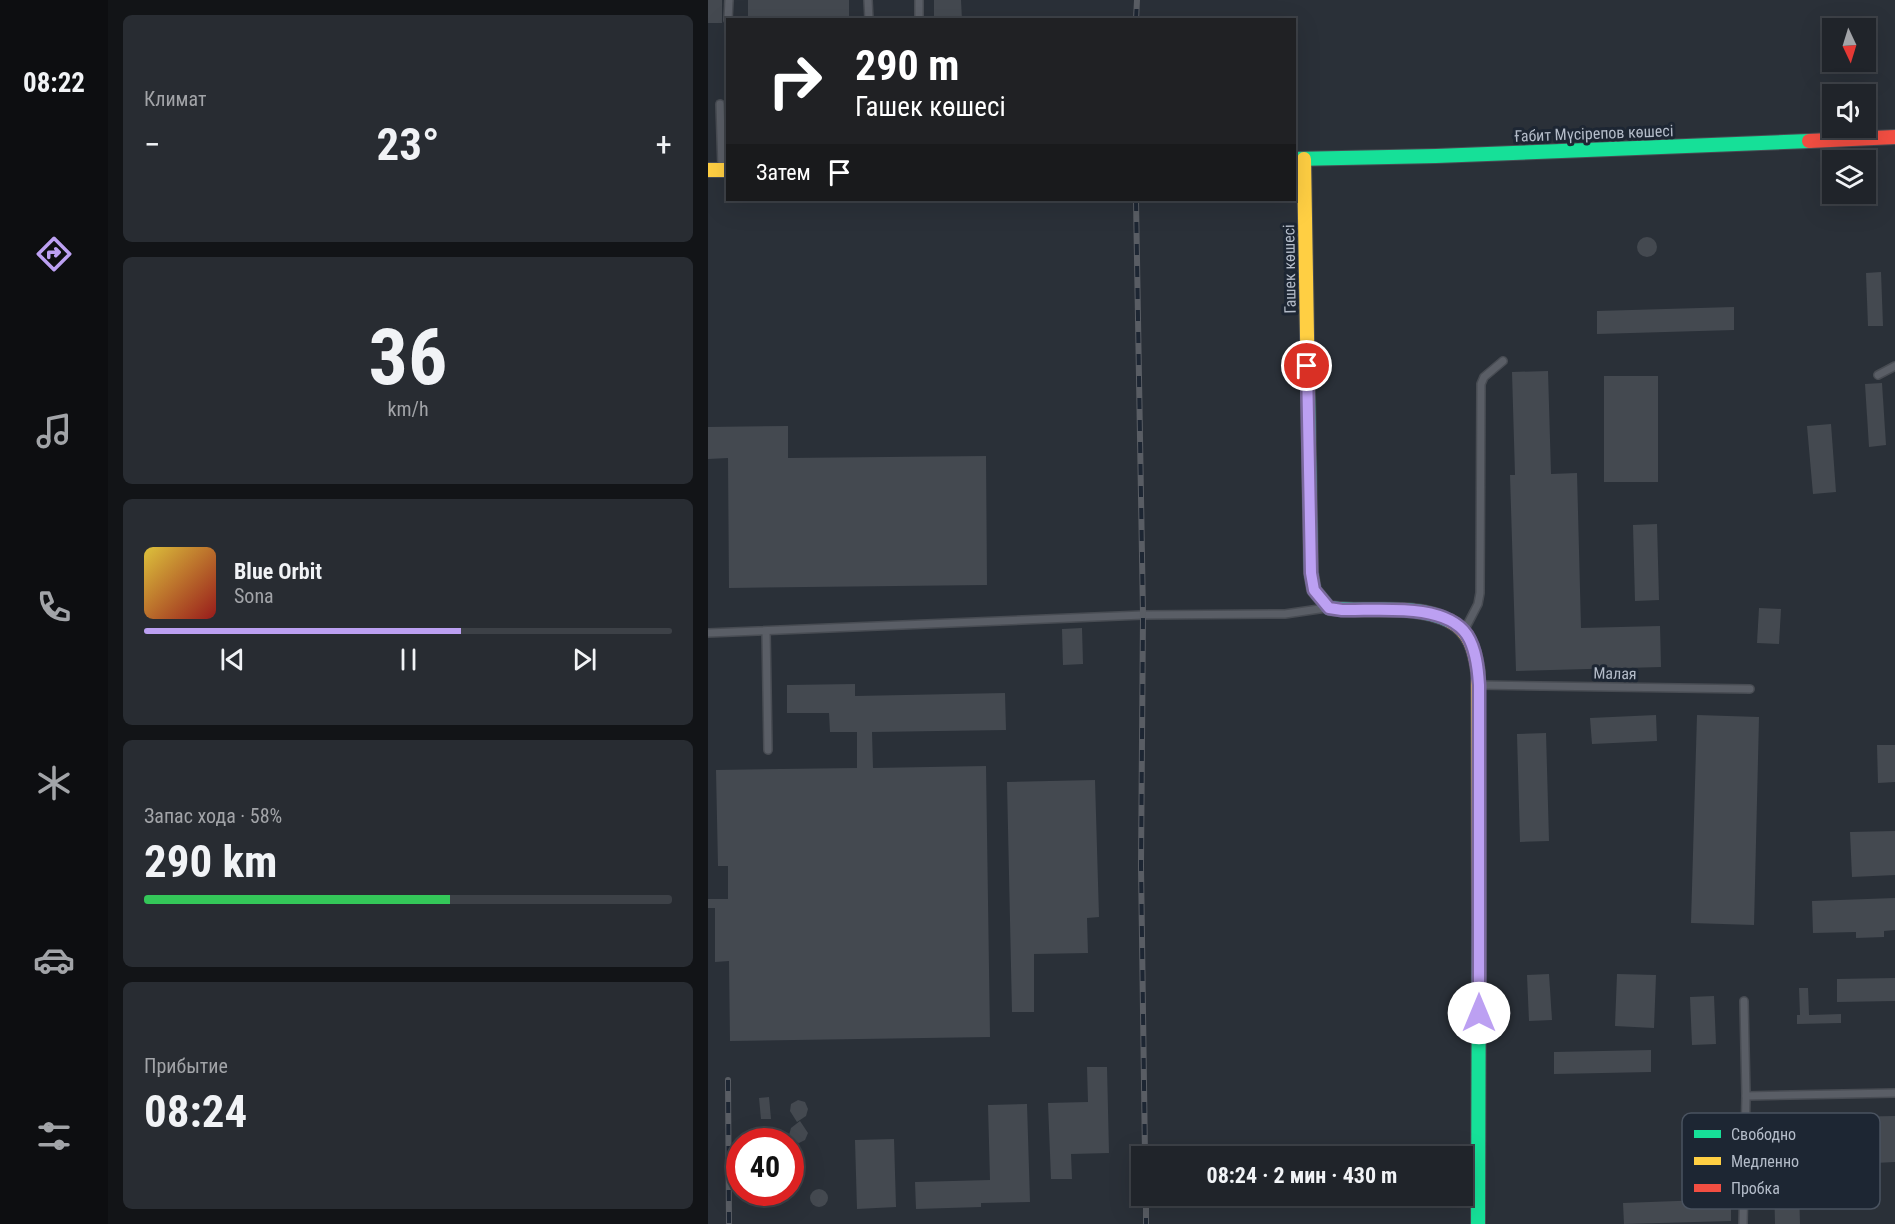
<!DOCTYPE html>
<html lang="ru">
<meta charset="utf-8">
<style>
:root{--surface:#20242a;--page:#282c32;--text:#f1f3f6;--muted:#a2a4a8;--line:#3d4147;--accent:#bca0f2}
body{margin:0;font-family:"Roboto Condensed",sans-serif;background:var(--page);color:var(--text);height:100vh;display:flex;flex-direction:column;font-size:22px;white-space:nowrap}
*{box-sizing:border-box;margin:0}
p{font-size:20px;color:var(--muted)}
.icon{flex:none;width:33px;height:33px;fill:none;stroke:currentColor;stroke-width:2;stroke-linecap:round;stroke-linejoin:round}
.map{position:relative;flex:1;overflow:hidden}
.side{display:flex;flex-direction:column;gap:15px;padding:15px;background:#121417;width:600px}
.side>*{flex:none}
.banner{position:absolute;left:18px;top:18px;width:570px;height:183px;border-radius:0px;box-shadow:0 6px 24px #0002,0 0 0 2px var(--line);background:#202124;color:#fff;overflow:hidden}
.needle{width:39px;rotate:176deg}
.fabs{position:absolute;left:1114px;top:18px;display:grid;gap:12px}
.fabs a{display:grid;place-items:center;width:54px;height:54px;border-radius:0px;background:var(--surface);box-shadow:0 6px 24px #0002,0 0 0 2px var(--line);font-size:30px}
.speed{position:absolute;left:18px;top:1128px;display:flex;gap:12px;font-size:30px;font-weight:700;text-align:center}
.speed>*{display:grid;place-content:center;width:78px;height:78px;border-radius:50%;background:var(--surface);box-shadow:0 6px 24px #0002,0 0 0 2px var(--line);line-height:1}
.speed .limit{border:9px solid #d22;background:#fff;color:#111}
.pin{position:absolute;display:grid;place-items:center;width:51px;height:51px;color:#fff;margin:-26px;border:3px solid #fff;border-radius:50%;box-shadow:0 2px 6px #0007}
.me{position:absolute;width:66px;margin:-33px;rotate:0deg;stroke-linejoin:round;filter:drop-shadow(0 0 4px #0008)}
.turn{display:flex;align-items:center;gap:21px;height:126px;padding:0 30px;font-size:27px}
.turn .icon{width:78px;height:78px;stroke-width:2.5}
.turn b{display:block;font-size:42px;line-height:51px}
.then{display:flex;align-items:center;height:57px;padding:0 30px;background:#0003;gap:12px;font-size:22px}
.big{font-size:45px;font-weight:700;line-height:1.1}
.side .tile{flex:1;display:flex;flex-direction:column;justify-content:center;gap:9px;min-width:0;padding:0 21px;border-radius:9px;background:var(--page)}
.side .dial{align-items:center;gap:0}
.dial b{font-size:78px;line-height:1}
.song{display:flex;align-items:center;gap:18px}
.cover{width:72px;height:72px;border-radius:9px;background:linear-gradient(135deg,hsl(50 70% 55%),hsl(0 70% 35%))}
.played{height:6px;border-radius:3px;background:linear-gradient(90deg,var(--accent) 60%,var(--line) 60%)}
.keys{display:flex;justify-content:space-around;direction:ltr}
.heat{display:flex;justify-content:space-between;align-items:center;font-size:33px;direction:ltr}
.charge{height:9px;border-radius:4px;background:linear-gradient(90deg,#34c759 58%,var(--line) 0)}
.trip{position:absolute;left:423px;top:1146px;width:342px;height:60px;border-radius:0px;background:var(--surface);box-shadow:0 6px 24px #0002,0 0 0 2px var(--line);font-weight:700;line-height:60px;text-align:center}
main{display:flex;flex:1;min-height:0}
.dock{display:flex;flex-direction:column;width:108px;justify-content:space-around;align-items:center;background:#0d0e11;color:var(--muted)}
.dock .icon{width:42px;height:42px}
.dock .current{color:var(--accent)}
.dock b{font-size:27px;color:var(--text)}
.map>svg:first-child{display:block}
.building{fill:#444950}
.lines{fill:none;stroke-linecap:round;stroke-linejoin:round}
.lane-casing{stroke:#484c53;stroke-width:10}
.fast-casing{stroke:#484c53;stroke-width:16}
.slow-casing{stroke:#484c53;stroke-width:16}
.jam-casing{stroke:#484c53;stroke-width:16}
.lane{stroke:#5a5e66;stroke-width:7}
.fast{stroke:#16e098;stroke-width:14}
.slow{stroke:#ffcf43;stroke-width:14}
.jam{stroke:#f24e42;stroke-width:14}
.rail-casing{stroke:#595d64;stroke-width:6}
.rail{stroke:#1d2633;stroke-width:4;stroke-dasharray:11;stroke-linecap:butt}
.route-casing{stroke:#7a689d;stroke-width:15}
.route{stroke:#bca0f2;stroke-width:10}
.labels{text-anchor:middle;stroke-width:6;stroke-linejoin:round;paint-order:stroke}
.street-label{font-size:16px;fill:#b4bcc9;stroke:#1d2633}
.key{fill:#1d2633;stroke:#4a5360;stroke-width:1.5}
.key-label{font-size:16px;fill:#b4bcc9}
</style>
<main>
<nav class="dock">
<b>08:22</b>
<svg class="icon current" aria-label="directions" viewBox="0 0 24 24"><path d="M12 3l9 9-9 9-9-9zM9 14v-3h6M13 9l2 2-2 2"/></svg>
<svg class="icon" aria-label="music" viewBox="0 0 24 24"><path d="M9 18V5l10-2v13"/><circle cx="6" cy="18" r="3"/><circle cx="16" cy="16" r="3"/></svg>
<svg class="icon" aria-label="phone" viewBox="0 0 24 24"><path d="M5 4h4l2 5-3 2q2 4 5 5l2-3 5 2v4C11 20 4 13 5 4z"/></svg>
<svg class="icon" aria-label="climate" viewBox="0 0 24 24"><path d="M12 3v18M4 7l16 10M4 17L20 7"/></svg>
<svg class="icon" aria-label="car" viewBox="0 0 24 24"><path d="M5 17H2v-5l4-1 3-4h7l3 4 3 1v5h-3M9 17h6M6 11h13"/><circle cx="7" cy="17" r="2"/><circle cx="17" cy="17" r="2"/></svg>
<svg class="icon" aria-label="filters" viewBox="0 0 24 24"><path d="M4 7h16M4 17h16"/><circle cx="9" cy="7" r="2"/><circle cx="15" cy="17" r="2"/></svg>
</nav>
<section class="side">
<div class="tile"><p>Климат</p>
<div class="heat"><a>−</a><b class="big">23°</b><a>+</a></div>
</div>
<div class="tile dial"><b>36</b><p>km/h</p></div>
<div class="tile">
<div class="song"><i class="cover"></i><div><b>Blue Orbit</b><p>Sona</p></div></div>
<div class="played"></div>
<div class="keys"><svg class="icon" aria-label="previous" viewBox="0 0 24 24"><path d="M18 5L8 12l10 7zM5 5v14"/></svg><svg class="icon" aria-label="pause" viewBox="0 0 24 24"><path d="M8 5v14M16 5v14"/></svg><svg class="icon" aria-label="next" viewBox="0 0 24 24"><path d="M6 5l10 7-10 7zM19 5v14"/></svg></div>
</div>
<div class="tile"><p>Запас хода · 58%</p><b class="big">290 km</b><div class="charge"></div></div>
<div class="tile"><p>Прибытие</p><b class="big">08:24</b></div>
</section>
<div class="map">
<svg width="1187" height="1224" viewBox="0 0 1187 1224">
<rect width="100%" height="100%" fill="#2a3038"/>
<g class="building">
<rect x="0" y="0" width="14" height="23"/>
<rect x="40" y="0" width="101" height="20"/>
<polygon points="226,0 253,0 254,20 226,20"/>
<circle cx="939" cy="247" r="10"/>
<polygon points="1173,272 1175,326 1160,326 1158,273"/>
<polygon points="1026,307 1026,330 889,334 889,311"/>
<polygon points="840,371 843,474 869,473 873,628 952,626 953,667 808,671 802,475 807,475 804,372"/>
<rect x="896" y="376" width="54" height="106"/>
<polygon points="1174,383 1178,445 1161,447 1157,384"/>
<polygon points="1123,424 1128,492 1105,494 1099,426"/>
<polygon points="80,426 80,458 278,456 279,585 21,588 20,458 0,459 0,427"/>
<polygon points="949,524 951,600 927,601 925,525"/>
<polygon points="1051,608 1073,609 1071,644 1049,643"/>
<polygon points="374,628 375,664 355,665 354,629"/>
<polygon points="147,684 147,696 297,693 298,730 164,732 165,768 278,766 282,1037 22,1041 21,961 7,962 7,908 0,908 0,899 20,899 20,866 10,866 8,770 149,768 149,732 122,732 121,713 79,713 79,685"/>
<polygon points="948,715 949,741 884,744 882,718"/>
<polygon points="989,715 1051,717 1046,925 983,923"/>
<polygon points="838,733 841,841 812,842 809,734"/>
<polygon points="1169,745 1187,745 1187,782 1170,783"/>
<polygon points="387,780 391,917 379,918 380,953 326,954 326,1012 304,1012 299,782"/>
<polygon points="1187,831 1187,875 1144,877 1142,832"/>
<polygon points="1187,898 1187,930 1176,931 1176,937 1148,938 1148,932 1105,933 1104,901"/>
<polygon points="841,974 844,1020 821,1021 819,975"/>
<polygon points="909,974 948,975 946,1028 907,1026"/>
<polygon points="1187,978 1187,1001 1129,1002 1129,979"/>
<polygon points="1091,988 1100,988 1101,1015 1133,1014 1133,1023 1089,1024 1089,1015 1092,1015"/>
<polygon points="1006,996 1008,1044 984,1045 982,997"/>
<polygon points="943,1050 943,1072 846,1074 846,1052"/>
<polygon points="379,1067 399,1067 401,1153 363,1154 364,1179 343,1179 340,1103 380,1102"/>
<polygon points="61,1097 63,1119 53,1119 51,1098"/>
<polygon points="90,1100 97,1102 100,1109 98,1116 89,1122 82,1111 83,1104"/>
<polygon points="319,1104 322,1202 273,1203 273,1207 208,1209 207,1182 282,1180 280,1105"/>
<polygon points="1187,1116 1187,1162 1167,1163 1167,1151 1090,1153 1092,1224 1067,1224 1065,1139 1090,1139 1089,1118"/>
<polygon points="92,1121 100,1133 97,1140 91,1143 85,1141 81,1135 83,1128"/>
<polygon points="186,1139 188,1207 149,1209 147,1140"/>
<circle cx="111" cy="1198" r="9"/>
<polygon points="1023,1199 1023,1221 916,1224 915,1203"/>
</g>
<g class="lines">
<g class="lane-casing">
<g id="lane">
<polyline points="160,0 161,20"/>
<polyline points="211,0 211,20"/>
<polyline points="20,20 21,0"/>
<polyline points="12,104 14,168"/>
<polyline points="1170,375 1187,366"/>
<polyline points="58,631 60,750"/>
<polyline points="756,631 770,604 772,593 773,384 776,377 795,361"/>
<polyline points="0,633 435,615 577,614 618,608"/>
<polyline points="771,685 1042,689"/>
<polyline points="1038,1096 1187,1093"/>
<polyline points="1035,1224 1038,1096 1036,1001"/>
</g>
</g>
<g class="fast-casing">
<g id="fast">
<polyline points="586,159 728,156 1101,141"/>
<path d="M600 394 603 573 606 590 621 608C661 614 705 602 742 621"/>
<polyline points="770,1224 771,923"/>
</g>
</g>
<g class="slow-casing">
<g id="slow">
<polyline points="596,159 600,394"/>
<polyline points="0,170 20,170"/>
<path d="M742 621C762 631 767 651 770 672L771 923"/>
</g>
</g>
<g class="jam-casing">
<polyline id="jam" points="1101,141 1187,137"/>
</g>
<use href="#lane" class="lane"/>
<use href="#fast" class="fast"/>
<use href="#slow" class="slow"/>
<use href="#jam" class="jam"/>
<g class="rail-casing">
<g id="rail">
<polyline points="428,20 429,0"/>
<polyline points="428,200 435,615 433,866 437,1156"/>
<polyline points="20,1080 21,1224"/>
<polyline points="438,1196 438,1224"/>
</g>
</g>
<use href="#rail" class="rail"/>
</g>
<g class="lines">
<g class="route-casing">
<path id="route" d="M599 366 603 573 606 590 621 608 634 610C668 611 737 602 759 635 768 649 770 668 771 685V1013"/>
</g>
<use href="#route" class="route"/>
</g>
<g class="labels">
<g class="street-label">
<text transform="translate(886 133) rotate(-2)" y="6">Ғабит Мүсірепов көшесі</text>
<text transform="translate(581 269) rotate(-91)" y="6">Гашек көшесі</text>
<text transform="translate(907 673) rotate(1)" y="6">Малая</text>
</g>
</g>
<rect x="974" y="1113" width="198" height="96" rx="9" class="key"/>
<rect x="986" y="1130" width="27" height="8" fill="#16e098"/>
<rect x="986" y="1157" width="27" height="8" fill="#ffcf43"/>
<rect x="986" y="1184" width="27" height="8" fill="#f24e42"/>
<g class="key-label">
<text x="1023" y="1140">Свободно</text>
<text x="1023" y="1167">Медленно</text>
<text x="1023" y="1194">Пробка</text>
</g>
</svg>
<div class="fabs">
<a><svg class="needle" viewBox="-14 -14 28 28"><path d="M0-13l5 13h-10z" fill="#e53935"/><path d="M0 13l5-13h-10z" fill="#a2a4a8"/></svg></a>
<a><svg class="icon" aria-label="sound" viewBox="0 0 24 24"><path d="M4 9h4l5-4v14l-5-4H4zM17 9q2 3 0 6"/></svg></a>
<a><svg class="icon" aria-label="layers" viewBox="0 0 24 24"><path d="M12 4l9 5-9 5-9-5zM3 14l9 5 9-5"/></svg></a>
</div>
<div class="speed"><div class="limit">40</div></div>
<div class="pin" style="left:599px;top:366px;background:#d93025"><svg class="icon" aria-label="arrive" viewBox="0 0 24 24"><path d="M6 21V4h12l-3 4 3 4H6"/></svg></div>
<svg class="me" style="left:771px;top:1013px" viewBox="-20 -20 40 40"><circle r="19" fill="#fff"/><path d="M0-13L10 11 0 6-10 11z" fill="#bca0f2"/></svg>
<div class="trip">08:24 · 2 мин · 430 m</div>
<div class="banner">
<div class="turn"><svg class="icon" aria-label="right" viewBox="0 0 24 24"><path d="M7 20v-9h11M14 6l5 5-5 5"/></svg><div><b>290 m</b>Гашек көшесі</div></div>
<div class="then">Затем<svg class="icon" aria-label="arrive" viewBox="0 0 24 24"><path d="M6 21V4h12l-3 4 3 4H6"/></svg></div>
</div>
</div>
</main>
